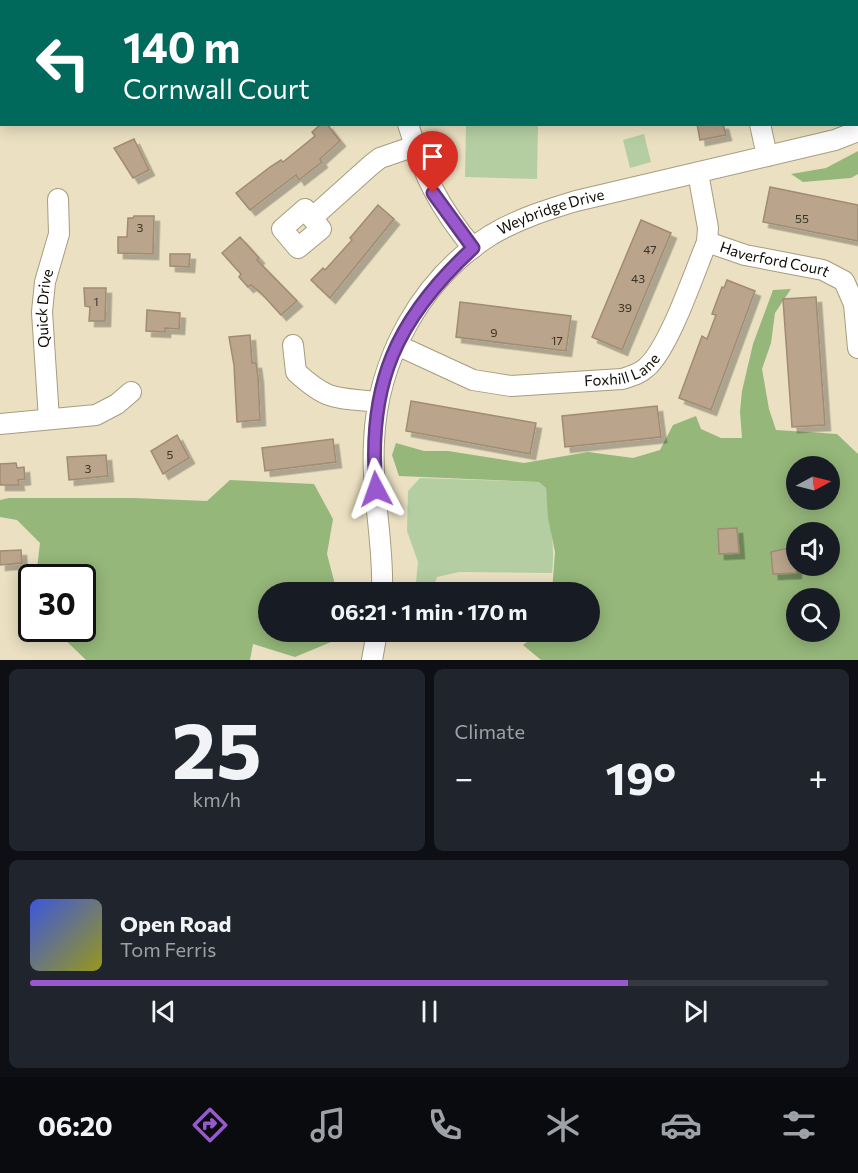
<!DOCTYPE html>
<meta charset="utf-8">
<style>
:root{--surface:#171b24;--page:#20242c;--text:#f1f3f6;--muted:#9ea1a6;--line:#363941;--accent:#9958ce}
body{margin:0;font-family:Commissioner,sans-serif;background:var(--page);color:var(--text);height:100vh;display:flex;flex-direction:column;font-size:22px;white-space:nowrap}
*{box-sizing:border-box;margin:0}
p{font-size:20px;color:var(--muted)}
.icon{flex:none;width:33px;height:33px;fill:none;stroke:currentColor;stroke-width:2;stroke-linecap:round;stroke-linejoin:round}
.map{position:relative;height:660px;overflow:hidden}
.sheet{display:flex;flex-direction:column;gap:9px;padding:9px;background:#0d0f14;flex:1}
.sheet>*{flex:none}
.banner{position:absolute;left:0px;top:0px;width:858px;height:126px;box-shadow:0 3px 15px #0003;background:#00695c;color:#fff;overflow:hidden}
.needle{width:39px;rotate:83deg}
.buttons{position:absolute;left:786px;top:456px;display:grid;gap:12px}
.buttons a{display:grid;place-items:center;width:54px;height:54px;border-radius:50%;background:var(--surface);box-shadow:0 3px 15px #0003;font-size:30px}
.speed{position:absolute;left:18px;top:564px;display:flex;gap:12px;font-size:30px;font-weight:700;text-align:center}
.speed>*{display:grid;place-content:center;width:78px;height:78px;border-radius:50%;background:var(--surface);box-shadow:0 3px 15px #0003;line-height:1}
.speed .limit{border:3px solid #111;border-radius:9px;background:#fff;color:#111}
.pin{position:absolute;display:grid;place-items:center;width:51px;height:51px;color:#fff;margin:-62px -26px;border-radius:50% 50% 50% 0;rotate:-45deg;box-shadow:0 0 6px #0007}
.pin .icon{rotate:45deg}
.me{position:absolute;width:66px;margin:-33px;rotate:356deg;stroke-linejoin:round;filter:drop-shadow(0 0 4px #0008)}
.turn{display:flex;align-items:center;gap:21px;height:126px;padding:0 24px;font-size:27px}
.turn .icon{width:78px;height:78px;stroke-width:2.5}
.turn b{display:block;font-size:42px;line-height:51px}
.big{font-size:45px;font-weight:700;line-height:1.1}
.sheet .tile{flex:1;display:flex;flex-direction:column;justify-content:center;gap:9px;min-width:0;padding:0 21px;border-radius:9px;background:var(--page)}
.sheet .dial{align-items:center;gap:0}
.dial b{font-size:78px;line-height:1}
.song{display:flex;align-items:center;gap:18px}
.cover{width:72px;height:72px;border-radius:9px;background:linear-gradient(135deg,hsl(230 70% 55%),hsl(60 70% 35%))}
.played{height:6px;border-radius:3px;background:linear-gradient(90deg,var(--accent) 75%,var(--line) 75%)}
.keys{display:flex;justify-content:space-around;direction:ltr}
.heat{display:flex;justify-content:space-between;align-items:center;font-size:33px;direction:ltr}
.sheet .tiles{flex:1;display:grid;gap:9px;grid-template-columns:1fr 1fr}
.tile:last-child{grid-column:span 2}
.trip{position:absolute;left:258px;top:582px;width:342px;height:60px;border-radius:30px;background:var(--surface);box-shadow:0 3px 15px #0003;font-weight:700;line-height:60px;text-align:center}
.dock{display:flex;height:96px;justify-content:space-around;align-items:center;background:#090b0e;color:var(--muted)}
.dock .icon{width:42px;height:42px}
.dock .on{color:var(--accent)}
.dock b{font-size:27px;color:var(--text)}
.map>svg:first-child{display:block}
.green{fill:#b4cea2}
.forest{fill:#95b77a;fill-rule:evenodd}
.building{fill:#baa48c;stroke:#a08b73;stroke-width:1.5;filter:url(#shadow)}
.lines{fill:none;stroke-linecap:round;stroke-linejoin:round}
.minor-casing{stroke:#a69c7f;stroke-width:22}
.minor{stroke:#fff;stroke-width:20}
.route-casing{stroke:#633986;stroke-width:15}
.route{stroke:#9958ce;stroke-width:10}
.labels{text-anchor:middle;stroke-width:5;stroke-linejoin:round;paint-order:stroke}
.number-label{font-size:12px;fill:#3a3326}
.street-label{font-size:15px;fill:#100d04;stroke:#fff}
</style>
<div class="map">
<svg width="858" height="660" viewBox="0 0 858 660">
<defs>
<filter id="shadow"><feDropShadow dx="5.5" dy="5.5" stdDeviation="0" flood-color="#0004"/></filter>
</defs>
<rect width="100%" height="100%" fill="#ebe0c2"/>
<g class="green">
<polygon points="466,125 538,125 537,179 465,177"/>
<polygon points="644,134 651,162 630,168 623,140"/>
<path d="M420 478 540 482 546 488C548 517 556 545 552 573L459 572 437 577 432 592H415L418 562 407 531 408 491Z"/>
</g>
<g class="forest">
<polygon points="858,151 858,174 851,178 803,182 791,174 826,168"/>
<path d="M791 289 775 313 771 343 762 369 769 409 776 430 837 434 858 454V660H541L523 645 540 632H590V592H552L555 552 548 518 546 488 539 482 399 476 392 455 396 443 424 451H448L524 463 588 452 633 458 660 450 673 425 696 416 701 429 721 438H742L740 412 742 391 753 344 773 290ZM796 466H830V500H796ZM796 532H830V566H796ZM796 598H830V632H796Z"/>
<polygon points="230,480 314,484 333,519 327,554 337,592 268,592 268,632 333,632 331,642 295,657 253,644 250,660 86,660 54,629 82,628 82,578 36,577 40,543 17,520 0,517 0,500 9,498 133,498 207,501"/>
</g>
<g class="building">
<polygon points="321,124 327,124 340,141 320,159 322,162 299,180 296,175 250,210 236,193 270,167 281,160 283,162 315,136 312,132"/>
<polygon points="697,124 723,124 726,135 700,140"/>
<polygon points="134,139 149,170 133,178 114,148"/>
<polygon points="770,187 858,205 858,241 763,222"/>
<polygon points="378,205 394,219 330,298 311,280 323,268 325,270 352,240 350,238"/>
<polygon points="134,216 154,216 153,254 118,253 118,237 127,237 128,218 133,218"/>
<polygon points="641,220 671,233 622,350 592,337"/>
<polygon points="240,237 259,258 257,260 297,301 281,315 262,294 251,285 248,287 239,277 241,274 222,253"/>
<polygon points="170,254 190,254 189,267 170,266"/>
<polygon points="727,280 755,291 711,410 679,398 702,336 707,339 716,315 712,314 722,287 724,288"/>
<polygon points="84,288 106,288 105,321 89,321 90,307 85,306"/>
<polygon points="816,297 825,425 792,427 783,299"/>
<polygon points="460,302 571,316 566,351 456,337"/>
<polygon points="147,310 180,313 179,329 165,328 165,332 146,331"/>
<polygon points="250,335 252,363 256,363 258,377 260,420 237,422 234,365 229,337"/>
<polygon points="411,401 536,423 530,454 406,431"/>
<polygon points="657,406 661,437 565,447 562,416"/>
<polygon points="177,435 189,458 163,474 151,451"/>
<polygon points="333,439 336,462 265,471 262,448"/>
<polygon points="106,455 108,476 69,480 67,457"/>
<polygon points="16,463 17,468 24,467 25,479 18,480 19,485 0,485 0,464"/>
<polygon points="737,528 739,553 719,554 718,529"/>
<polygon points="784,549 796,549 796,573 773,574 771,552"/>
<polygon points="21,550 22,563 0,565 0,551"/>
</g>
<g class="lines">
<g class="minor-casing">
<g id="minor">
<path d="M408 124C423 175 439 207 473 248"/>
<polyline points="760,124 767,156"/>
<polyline points="312,218 305,209 282,229 298,248 321,229 312,218 371,165 380,158 415,146"/>
<path id="s1" d="M707 242 745 255 823 270 844 281 854 304 858 348"/>
<path d="M293 345 296 372C329 402 335 397 377 402"/>
<path id="s2" d="M397 345 473 380 511 386 622 379C631 376 640 374 647 367 670 346 694 273 707 242L708 228 698 173"/>
<path id="s3" d="M49 419 42 312 45 282 59 234 58 199"/>
<polyline points="0,424 96,415 117,404 131,392"/>
<path id="s4" d="M382 592C384 542 371 492 374 442 377 360 421 279 491 235 518 219 546 210 576 201L835 140 858 131"/>
<polyline points="372,660 377,632"/>
</g>
</g>
<use href="#minor" class="minor"/>
</g>
<g class="lines">
<g class="route-casing">
<path id="route" d="M376 489C367 384 396 319 473 248L433 193"/>
</g>
<use href="#route" class="route"/>
</g>
<g class="labels">
<g class="number-label">
<text x="802" y="223">55</text>
<text x="140" y="232">3</text>
<text x="650" y="254">47</text>
<text x="638" y="283">43</text>
<text x="96" y="306">1</text>
<text x="625" y="312">39</text>
<text x="494" y="337">9</text>
<text x="557" y="345">17</text>
<text x="170" y="459">5</text>
<text x="88" y="473">3</text>
</g>
<g class="street-label">
<text dy="5" stroke="none"><textPath href="#s4" startOffset="462">Weybridge Drive</textPath></text>
<text dy="5" stroke="none"><textPath href="#s1" startOffset="70">Haverford Court</textPath></text>
<text dy="5" stroke="none"><textPath href="#s3" startOffset="111">Quick Drive</textPath></text>
<text dy="5" stroke="none"><textPath href="#s2" startOffset="236">Foxhill Lane</textPath></text>
</g>
</g>
</svg>
<div class="buttons">
<a><svg class="needle" viewBox="-14 -14 28 28"><path d="M0-13l5 13h-10z" fill="#e53935"/><path d="M0 13l5-13h-10z" fill="#9ea1a6"/></svg></a>
<a><svg class="icon" aria-label="sound" viewBox="0 0 24 24"><path d="M4 9h4l5-4v14l-5-4H4zM17 9q2 3 0 6"/></svg></a>
<a><svg class="icon" aria-label="search" viewBox="0 0 24 24"><circle cx="10" cy="10" r="6"/><path d="M15 15l6 6"/></svg></a>
</div>
<div class="speed"><div class="limit">30</div></div>
<div class="pin" style="left:433px;top:193px;background:#d93025"><svg class="icon" aria-label="arrive" viewBox="0 0 24 24"><path d="M6 21V4h12l-3 4 3 4H6"/></svg></div>
<svg class="me" style="left:376px;top:489px" viewBox="-20 -20 40 40"><path d="M0-17L14 15 0 8-14 15z" fill="#9958ce" stroke="#fff" stroke-width="4"/></svg>
<div class="trip">06:21 · 1 min · 170 m</div>
<div class="banner">
<div class="turn"><svg class="icon" aria-label="left" viewBox="0 0 24 24"><path d="M17 20v-9H6M10 6l-5 5 5 5"/></svg><div><b>140 m</b>Cornwall Court</div></div>
</div>
</div>
<section class="sheet">
<div class="tiles">
<div class="tile dial"><b>25</b><p>km/h</p></div>
<div class="tile"><p>Climate</p>
<div class="heat"><a>−</a><b class="big">19°</b><a>+</a></div>
</div>
<div class="tile">
<div class="song"><i class="cover"></i><div><b>Open Road</b><p>Tom Ferris</p></div></div>
<div class="played"></div>
<div class="keys"><svg class="icon" aria-label="previous" viewBox="0 0 24 24"><path d="M18 5L8 12l10 7zM5 5v14"/></svg><svg class="icon" aria-label="pause" viewBox="0 0 24 24"><path d="M8 5v14M16 5v14"/></svg><svg class="icon" aria-label="next" viewBox="0 0 24 24"><path d="M6 5l10 7-10 7zM19 5v14"/></svg></div>
</div>
</div>
</section>
<nav class="dock">
<b>06:20</b>
<svg class="icon on" aria-label="directions" viewBox="0 0 24 24"><path d="M12 3l9 9-9 9-9-9zM9 14v-3h6M13 9l2 2-2 2"/></svg>
<svg class="icon" aria-label="music" viewBox="0 0 24 24"><path d="M9 18V5l10-2v13"/><circle cx="6" cy="18" r="3"/><circle cx="16" cy="16" r="3"/></svg>
<svg class="icon" aria-label="phone" viewBox="0 0 24 24"><path d="M5 4h4l2 5-3 2q2 4 5 5l2-3 5 2v4C11 20 4 13 5 4z"/></svg>
<svg class="icon" aria-label="climate" viewBox="0 0 24 24"><path d="M12 3v18M4 7l16 10M4 17L20 7"/></svg>
<svg class="icon" aria-label="car" viewBox="0 0 24 24"><path d="M5 17H2v-5l4-1 3-4h7l3 4 3 1v5h-3M9 17h6M6 11h13"/><circle cx="7" cy="17" r="2"/><circle cx="17" cy="17" r="2"/></svg>
<svg class="icon" aria-label="filters" viewBox="0 0 24 24"><path d="M4 7h16M4 17h16"/><circle cx="9" cy="7" r="2"/><circle cx="15" cy="17" r="2"/></svg>
</nav>
